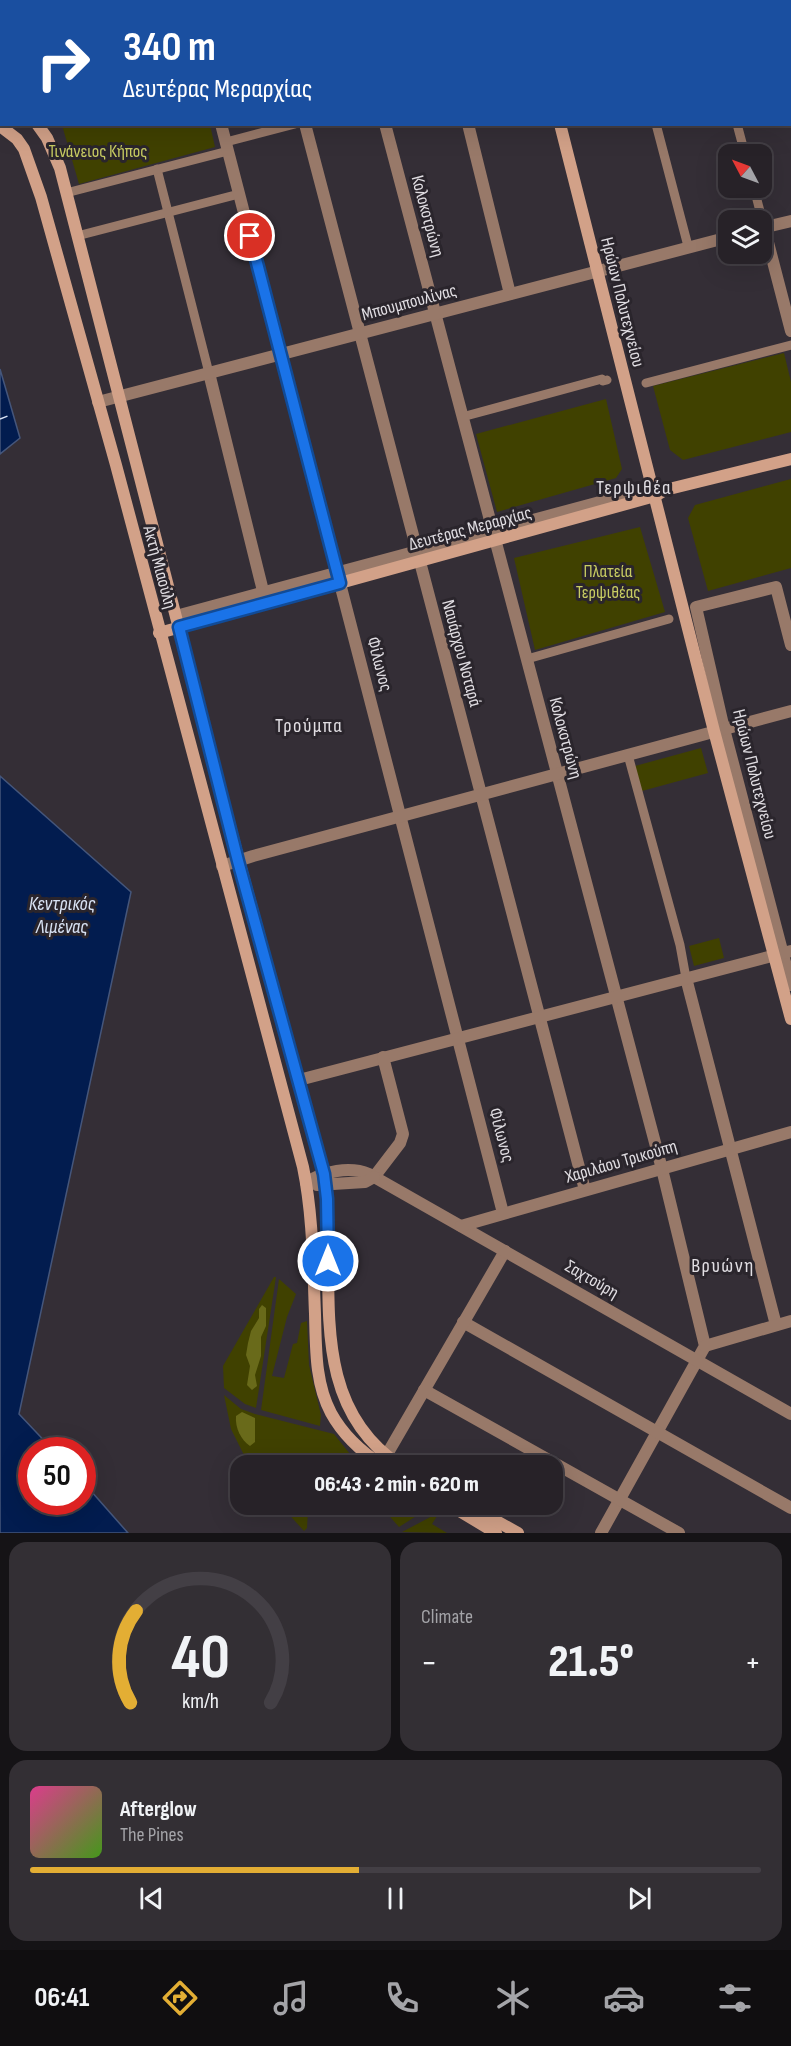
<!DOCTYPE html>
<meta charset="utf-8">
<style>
:root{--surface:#272228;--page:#332f34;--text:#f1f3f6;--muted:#a4a4a8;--line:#433f45;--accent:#e3ae34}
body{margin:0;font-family:"Sofia Sans Condensed",sans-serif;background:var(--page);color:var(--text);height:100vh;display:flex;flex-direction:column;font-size:22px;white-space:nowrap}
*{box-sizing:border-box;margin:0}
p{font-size:20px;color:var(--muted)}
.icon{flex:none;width:33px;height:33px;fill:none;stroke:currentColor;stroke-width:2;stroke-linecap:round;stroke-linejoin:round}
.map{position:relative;height:1533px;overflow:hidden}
.drawer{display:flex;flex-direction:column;gap:9px;padding:9px;background:#151316;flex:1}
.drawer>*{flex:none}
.hud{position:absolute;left:0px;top:0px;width:792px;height:126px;box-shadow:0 6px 24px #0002,0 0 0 2px var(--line);background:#1a4fa0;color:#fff;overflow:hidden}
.needle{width:39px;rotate:311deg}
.controls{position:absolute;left:718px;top:144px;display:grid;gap:12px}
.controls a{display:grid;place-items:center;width:54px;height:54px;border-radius:12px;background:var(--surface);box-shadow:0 6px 24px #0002,0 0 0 2px var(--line);font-size:30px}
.speed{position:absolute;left:18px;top:1437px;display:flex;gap:12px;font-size:30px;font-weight:700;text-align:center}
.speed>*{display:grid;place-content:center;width:78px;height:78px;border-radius:50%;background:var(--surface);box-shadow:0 6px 24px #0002,0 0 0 2px var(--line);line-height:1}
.speed .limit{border:9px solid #d22;background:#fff;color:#111}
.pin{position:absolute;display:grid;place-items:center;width:51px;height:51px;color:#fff;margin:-26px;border:3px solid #fff;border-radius:50%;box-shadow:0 2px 6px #0007}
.me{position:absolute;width:66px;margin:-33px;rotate:0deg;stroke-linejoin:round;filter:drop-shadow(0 0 4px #0008)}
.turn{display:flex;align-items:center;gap:21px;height:126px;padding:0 24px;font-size:27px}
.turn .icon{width:78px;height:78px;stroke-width:2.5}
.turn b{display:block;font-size:42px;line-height:51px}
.big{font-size:45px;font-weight:800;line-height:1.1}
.drawer .widget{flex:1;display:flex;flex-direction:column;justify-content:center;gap:9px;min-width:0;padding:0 21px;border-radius:18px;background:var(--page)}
.drawer .dial{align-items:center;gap:0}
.dial svg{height:156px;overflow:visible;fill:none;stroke:var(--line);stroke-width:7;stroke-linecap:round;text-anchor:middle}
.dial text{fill:var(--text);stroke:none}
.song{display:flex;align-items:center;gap:18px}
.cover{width:72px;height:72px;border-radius:9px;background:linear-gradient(135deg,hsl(330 70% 55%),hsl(100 70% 35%))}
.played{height:6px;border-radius:3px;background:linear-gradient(90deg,var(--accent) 45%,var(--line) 45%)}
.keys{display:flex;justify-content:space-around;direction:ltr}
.heat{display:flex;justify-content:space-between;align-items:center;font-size:33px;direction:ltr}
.drawer .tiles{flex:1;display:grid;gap:9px;grid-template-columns:1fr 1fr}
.widget:last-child{grid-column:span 2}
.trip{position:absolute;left:230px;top:1455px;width:333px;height:60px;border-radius:18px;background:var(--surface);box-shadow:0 6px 24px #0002,0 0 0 2px var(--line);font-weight:800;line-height:60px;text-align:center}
.dock{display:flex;height:96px;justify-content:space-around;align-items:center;background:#100e10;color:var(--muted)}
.dock .icon{width:42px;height:42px}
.dock .on{color:var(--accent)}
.dock b{font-size:27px;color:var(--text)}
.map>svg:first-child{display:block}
.green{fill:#404100}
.forest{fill:#696a1a}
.water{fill:#021c4f;stroke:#45567b;stroke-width:1.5}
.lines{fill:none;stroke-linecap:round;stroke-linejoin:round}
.ferry{stroke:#d8e2f4;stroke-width:1.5;stroke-dasharray:8 6;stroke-linecap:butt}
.pedestrian{stroke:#987969;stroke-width:9}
.minor{stroke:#987969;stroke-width:12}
.tertiary{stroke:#987969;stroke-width:12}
.secondary{stroke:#d2a188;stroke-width:12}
.route-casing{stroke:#114b97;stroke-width:15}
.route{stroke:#1a73e8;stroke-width:10}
.labels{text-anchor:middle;stroke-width:6;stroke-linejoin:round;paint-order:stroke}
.park-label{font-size:18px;fill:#c8cc62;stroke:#2a252c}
.street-label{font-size:18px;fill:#e1dee3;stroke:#2a252c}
.neighbourhood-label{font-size:20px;letter-spacing:1.5px;fill:#e1dee3;stroke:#2a252c}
.water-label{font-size:20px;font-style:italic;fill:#d8e2f4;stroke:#2a252c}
</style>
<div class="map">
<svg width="791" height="1533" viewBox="0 0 791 1533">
<rect width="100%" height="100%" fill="#342e36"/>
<g class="green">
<polygon points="62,125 210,125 215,147 79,184"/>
<polygon points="784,353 791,382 791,432 683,460 670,450 653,386"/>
<polygon points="606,399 622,469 616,478 497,512 476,434"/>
<polygon points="791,479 791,568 708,591 688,518 695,505"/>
<polygon points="640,527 665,612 535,650 514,558"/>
<polygon points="701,748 708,773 642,791 635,766"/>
<polygon points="719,938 724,958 694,966 689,946"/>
<polygon points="274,1277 276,1277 256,1408 245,1404 224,1388 223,1366"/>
<polygon points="279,1279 296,1294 287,1317 272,1376 284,1378 293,1344 297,1343 301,1323 307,1321 309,1365 321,1415 320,1426 261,1410"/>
<polygon points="224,1395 241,1409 255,1414 334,1434 350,1454 346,1465 249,1465 231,1429"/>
<polygon points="291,1505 291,1504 333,1505 330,1514 308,1510 307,1528 304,1531 285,1510"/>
<polygon points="384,1505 422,1505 429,1508 399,1527 384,1510"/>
<polygon points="438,1513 439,1513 432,1524 447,1533 402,1532"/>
</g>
<g class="forest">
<polygon points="262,1305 266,1308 266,1326 261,1337 261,1356 255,1375 257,1386 252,1390 247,1385 250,1366 246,1355 248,1343 251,1331 259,1318 259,1309"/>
<path d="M242 1412 255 1418V1442L250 1446C241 1440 235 1428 236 1416Z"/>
</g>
<g class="water">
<polygon points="0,369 20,438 0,454"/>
<polygon points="0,776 131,892 19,1414 53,1450 32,1450 32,1502 82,1502 83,1482 128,1533 0,1533"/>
</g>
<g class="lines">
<polyline class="ferry" points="0,419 13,414"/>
<g class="pedestrian">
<polyline points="704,0 705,2"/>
<polyline points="387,2 392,0"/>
<polyline points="773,2 779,0"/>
<polyline points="656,124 688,246"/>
<polyline points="737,124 745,154"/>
<polyline points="226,142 295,124"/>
<polyline points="157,169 209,373"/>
<polyline points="754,188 764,227"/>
<polyline points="66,193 228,151"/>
<polyline points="77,236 239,194"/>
<polyline points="646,383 791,345"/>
<polyline points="462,417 602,379 603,381 607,380"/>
<polyline points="527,659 669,619"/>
<polyline points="628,755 680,945 686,978"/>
</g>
<g class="minor">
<polyline points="189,0 189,2"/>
<polyline points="273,0 273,2"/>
<polyline points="352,0 352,2"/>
<polyline points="786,0 787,2"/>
<polyline points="790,17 791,19"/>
<polyline points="221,124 503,1213"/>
<polyline points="305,124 585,1190"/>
<polyline points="385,124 662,1169 705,1346 601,1533"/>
<polyline points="468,124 510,294"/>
<polyline points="764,227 791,331"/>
<polyline points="209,373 265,599"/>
<polyline points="176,616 652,488 662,490"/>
<polyline points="791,645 776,587 696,607 724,729 791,985"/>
<polyline points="222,866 253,856 791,711"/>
<polyline points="686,978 776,1325"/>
<polyline points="299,1080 791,951"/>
<polyline points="374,1177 400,1143 403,1134 383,1057"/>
<polyline points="463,1322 791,1508"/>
<polyline points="705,1346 791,1321"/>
<polyline points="424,1390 679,1533"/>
<polyline points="386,1456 505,1251"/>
</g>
<g class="tertiary">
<polyline points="762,228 791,221"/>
<polyline points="98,402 729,237"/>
<path d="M306 1183C323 1171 350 1166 369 1174L791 1414"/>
<polyline points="317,1185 365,1182 374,1177"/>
<polyline points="461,1226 791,1132"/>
</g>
<g class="secondary">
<polyline points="528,0 528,2"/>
<polyline points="0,98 2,98"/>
<path d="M37 124 47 138 60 168 239 861 324 1174C339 1275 300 1400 401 1466"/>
<polyline points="560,124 714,731 791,1019"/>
<path d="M0 126 17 139 24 149 41 197 116 465 303 1167C313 1215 313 1265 315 1314 316 1348 315 1383 331 1413 343 1435 363 1453 383 1466"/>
<polyline points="159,633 655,496 665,490 791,459"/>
<polyline points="448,1504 496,1533"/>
<polyline points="466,1504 518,1533"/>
</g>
</g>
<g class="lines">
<g class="route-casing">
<polyline id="route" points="250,236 340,583 179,627 238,861 324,1174 327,1199 328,1261"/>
</g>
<use href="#route" class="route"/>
</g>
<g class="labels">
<g class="park-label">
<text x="98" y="157">Τινάνειος Κήπος</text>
<text x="608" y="577">Πλατεία<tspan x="608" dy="21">Τερψιθέας</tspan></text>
</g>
<g class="street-label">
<text transform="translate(428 216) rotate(75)" y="6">Κολοκοτρώνη</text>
<text transform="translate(409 302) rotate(-15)" y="6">Μπουμπουλίνας</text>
<text transform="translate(623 302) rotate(76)" y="6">Ηρώων Πολυτεχνείου</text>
<text transform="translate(470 528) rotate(-15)" y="6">Δευτέρας Μεραρχίας</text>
<text transform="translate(160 567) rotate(75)" y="6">Ακτή Μιαούλη</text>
<text transform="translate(462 653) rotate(75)" y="6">Ναυάρχου Νοταρά</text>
<text transform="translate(380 664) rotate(75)" y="6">Φίλωνος</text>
<text transform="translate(566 738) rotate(75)" y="6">Κολοκοτρώνη</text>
<text transform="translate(755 774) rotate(76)" y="6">Ηρώων Πολυτεχνείου</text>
<text transform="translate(502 1135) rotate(75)" y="6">Φίλωνος</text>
<text transform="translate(621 1161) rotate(-16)" y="6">Χαριλάου Τρικούπη</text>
<text transform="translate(592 1279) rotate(30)" y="6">Σαχτούρη</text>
</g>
<g class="neighbourhood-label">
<text x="634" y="494">Τερψιθέα</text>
<text x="309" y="732">Τρούμπα</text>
<text x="723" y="1272">Βρυώνη</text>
</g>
<g class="water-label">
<text x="62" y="910">Κεντρικός<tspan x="62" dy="23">Λιμένας</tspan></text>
</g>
</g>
</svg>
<div class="controls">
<a><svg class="needle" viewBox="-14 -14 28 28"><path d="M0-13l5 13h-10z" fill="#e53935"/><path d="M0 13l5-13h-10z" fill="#a4a4a8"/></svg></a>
<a><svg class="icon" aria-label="layers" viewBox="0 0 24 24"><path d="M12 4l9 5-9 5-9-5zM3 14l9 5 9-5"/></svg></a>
</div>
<div class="speed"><div class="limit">50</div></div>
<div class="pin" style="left:250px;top:236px;background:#d93025"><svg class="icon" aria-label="arrive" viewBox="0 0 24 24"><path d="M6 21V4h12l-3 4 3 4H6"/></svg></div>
<svg class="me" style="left:328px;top:1261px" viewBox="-20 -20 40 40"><circle r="17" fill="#1a73e8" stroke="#fff" stroke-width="3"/><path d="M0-11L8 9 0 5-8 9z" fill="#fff"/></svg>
<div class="trip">06:43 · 2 min · 620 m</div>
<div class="hud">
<div class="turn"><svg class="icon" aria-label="right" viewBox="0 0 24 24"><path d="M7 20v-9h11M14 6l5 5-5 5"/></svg><div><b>340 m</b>Δευτέρας Μεραρχίας</div></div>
</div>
</div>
<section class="drawer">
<div class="tiles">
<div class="widget dial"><svg viewBox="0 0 100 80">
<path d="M14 69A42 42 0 1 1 86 69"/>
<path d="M14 69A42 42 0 0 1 17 22" stroke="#e3ae34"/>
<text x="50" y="56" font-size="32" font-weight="700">40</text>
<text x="50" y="72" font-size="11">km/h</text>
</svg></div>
<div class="widget"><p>Climate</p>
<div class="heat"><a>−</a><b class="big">21.5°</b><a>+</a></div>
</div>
<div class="widget">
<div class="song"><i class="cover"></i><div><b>Afterglow</b><p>The Pines</p></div></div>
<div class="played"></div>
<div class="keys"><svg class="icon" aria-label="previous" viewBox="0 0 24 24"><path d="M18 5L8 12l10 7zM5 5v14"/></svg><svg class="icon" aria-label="pause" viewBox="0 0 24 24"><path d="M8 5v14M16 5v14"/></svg><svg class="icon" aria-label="next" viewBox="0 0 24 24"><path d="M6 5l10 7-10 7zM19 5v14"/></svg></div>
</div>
</div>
</section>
<nav class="dock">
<b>06:41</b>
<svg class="icon on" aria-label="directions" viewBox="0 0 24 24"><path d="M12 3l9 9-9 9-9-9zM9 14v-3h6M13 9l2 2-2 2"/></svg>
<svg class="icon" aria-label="music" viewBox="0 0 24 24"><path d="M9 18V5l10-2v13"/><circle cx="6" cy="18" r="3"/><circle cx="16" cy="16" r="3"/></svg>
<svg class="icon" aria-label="phone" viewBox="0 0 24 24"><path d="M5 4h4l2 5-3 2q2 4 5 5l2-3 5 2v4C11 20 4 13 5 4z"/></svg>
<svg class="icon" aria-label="climate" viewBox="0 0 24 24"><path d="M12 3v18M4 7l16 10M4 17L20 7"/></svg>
<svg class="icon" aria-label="car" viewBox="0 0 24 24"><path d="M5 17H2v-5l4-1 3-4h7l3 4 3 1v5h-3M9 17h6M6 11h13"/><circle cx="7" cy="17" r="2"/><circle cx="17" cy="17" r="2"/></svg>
<svg class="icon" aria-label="filters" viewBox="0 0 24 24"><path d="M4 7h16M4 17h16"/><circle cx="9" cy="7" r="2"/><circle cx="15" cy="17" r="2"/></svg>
</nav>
